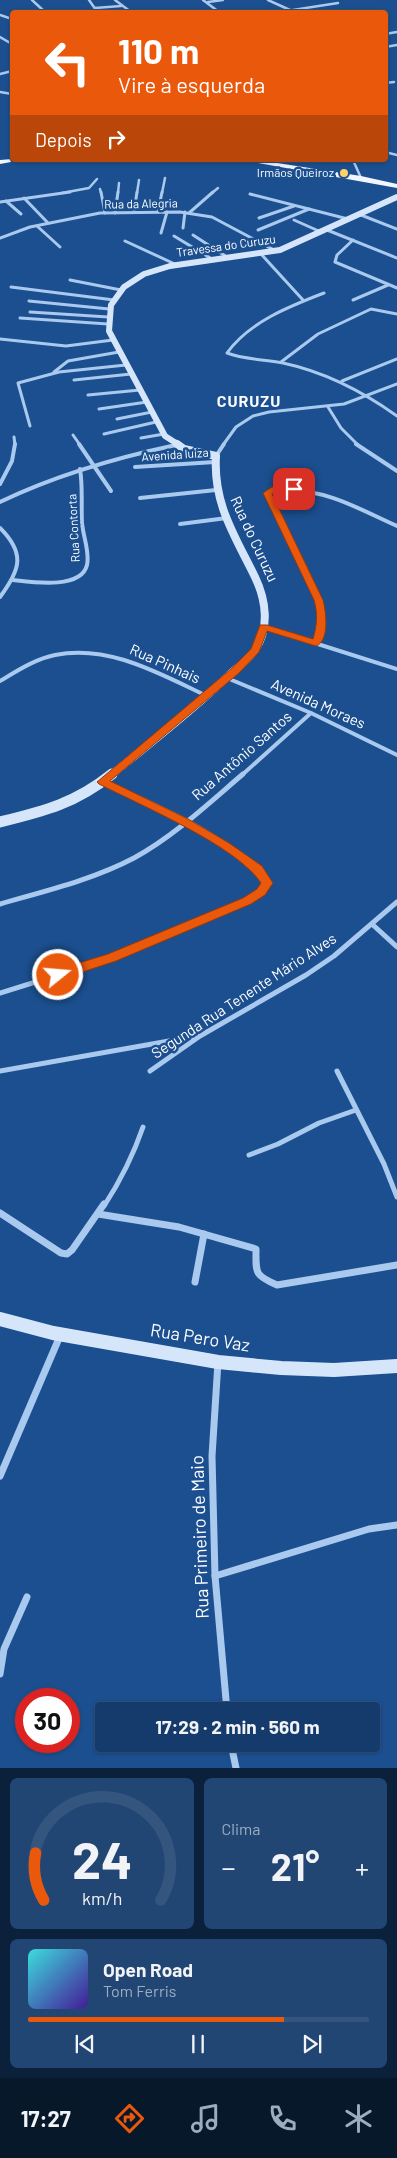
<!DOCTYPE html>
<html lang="pt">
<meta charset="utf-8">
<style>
:root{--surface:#143b6b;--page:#214673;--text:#f1f3f6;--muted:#9dadc1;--line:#33557e;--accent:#ea580c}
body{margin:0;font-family:Barlow,sans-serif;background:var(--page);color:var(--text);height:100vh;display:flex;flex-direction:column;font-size:19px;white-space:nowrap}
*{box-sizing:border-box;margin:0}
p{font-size:16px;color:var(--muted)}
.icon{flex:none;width:28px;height:28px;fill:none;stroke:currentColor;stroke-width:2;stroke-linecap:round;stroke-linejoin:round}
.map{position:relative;height:1768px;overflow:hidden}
.side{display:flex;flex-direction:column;gap:10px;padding:10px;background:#0b203b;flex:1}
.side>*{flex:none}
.top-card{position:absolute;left:10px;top:10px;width:378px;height:152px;border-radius:5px;box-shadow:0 1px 4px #0004,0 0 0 1px var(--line);background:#ea580c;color:#fff;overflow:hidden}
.speed{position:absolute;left:15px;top:1688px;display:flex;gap:10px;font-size:25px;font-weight:700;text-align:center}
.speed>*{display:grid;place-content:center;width:65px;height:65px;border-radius:50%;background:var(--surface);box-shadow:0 1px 4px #0004,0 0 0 1px var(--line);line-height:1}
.speed .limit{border:8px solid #d22;background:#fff;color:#111}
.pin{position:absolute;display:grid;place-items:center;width:42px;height:42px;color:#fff;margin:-21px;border-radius:10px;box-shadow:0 2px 8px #0006}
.me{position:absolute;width:55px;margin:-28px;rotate:73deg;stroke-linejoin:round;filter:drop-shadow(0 0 4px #0008)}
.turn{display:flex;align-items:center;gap:18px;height:105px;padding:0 25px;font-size:22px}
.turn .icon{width:65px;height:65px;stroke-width:2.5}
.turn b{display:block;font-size:35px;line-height:42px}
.then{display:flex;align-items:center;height:48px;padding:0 25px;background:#0003;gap:10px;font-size:19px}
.big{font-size:38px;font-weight:700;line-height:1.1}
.side .widget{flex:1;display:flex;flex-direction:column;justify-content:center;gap:8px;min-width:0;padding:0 18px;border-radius:8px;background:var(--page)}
.side .dial{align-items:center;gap:0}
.dial svg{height:130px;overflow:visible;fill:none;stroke:var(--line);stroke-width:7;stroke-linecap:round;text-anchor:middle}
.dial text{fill:var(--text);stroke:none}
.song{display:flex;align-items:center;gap:15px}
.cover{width:60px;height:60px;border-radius:8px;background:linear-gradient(135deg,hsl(180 70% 55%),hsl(260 70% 35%))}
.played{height:5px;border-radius:2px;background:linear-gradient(90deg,var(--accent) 75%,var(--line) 75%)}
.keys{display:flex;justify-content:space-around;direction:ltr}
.heat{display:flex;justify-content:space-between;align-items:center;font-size:28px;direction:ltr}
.side .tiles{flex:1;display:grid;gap:10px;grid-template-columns:1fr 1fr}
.widget:last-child{grid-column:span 2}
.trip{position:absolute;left:95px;top:1702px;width:285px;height:50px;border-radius:5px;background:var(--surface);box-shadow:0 1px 4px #0004,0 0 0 1px var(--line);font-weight:700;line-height:50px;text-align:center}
.menu{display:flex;height:80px;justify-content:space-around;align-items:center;background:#08182b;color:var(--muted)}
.menu .icon{width:35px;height:35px}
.menu .selected{color:var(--accent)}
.menu b{font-size:22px;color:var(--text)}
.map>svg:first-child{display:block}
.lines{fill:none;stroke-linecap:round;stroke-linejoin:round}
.street-far4{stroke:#a9c9ee;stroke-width:2.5}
.street-far3{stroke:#a9c9ee;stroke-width:3}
.street-far2{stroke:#a9c9ee;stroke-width:4}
.street-far1{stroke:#a9c9ee;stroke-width:5}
.street{stroke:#a9c9ee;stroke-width:7}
.secondary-far3{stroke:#d6e6fa;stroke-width:6}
.secondary-far2{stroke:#d6e6fa;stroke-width:8}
.secondary-far1{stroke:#d6e6fa;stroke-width:11}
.secondary{stroke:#d6e6fa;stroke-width:14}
.primary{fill:#f0f6ff;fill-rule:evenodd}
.route{fill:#ea580c;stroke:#983908}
.poi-dot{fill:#ffd166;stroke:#1b4f8f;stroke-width:2}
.labels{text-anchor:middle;stroke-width:5;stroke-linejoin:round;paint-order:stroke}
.far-poi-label{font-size:12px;fill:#fff;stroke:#1b4f8f;text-anchor:end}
.far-street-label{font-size:12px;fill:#fff;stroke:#1b4f8f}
.street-label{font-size:15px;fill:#fff;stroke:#1b4f8f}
.far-district-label{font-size:16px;font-weight:bold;letter-spacing:1px;fill:#fff;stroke:#1b4f8f}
.near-street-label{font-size:18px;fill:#fff;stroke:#1b4f8f}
</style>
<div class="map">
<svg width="397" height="1768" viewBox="0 0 397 1768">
<rect width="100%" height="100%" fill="#1b4f8f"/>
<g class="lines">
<g class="street-far4">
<polyline points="32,0 45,12"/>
<polyline points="89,0 96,10"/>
<polyline points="115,0 131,12"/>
<polyline points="203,0 219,12"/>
<polyline points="268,0 290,10"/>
<polyline points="208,2 223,0"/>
<polyline points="95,8 121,6"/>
<polyline points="280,12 338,3"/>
<polyline points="0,15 12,19"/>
<polyline points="385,34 397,32"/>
<polyline points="0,37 12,44"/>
<polyline points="385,47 397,45"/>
<polyline points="0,74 12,71"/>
<polyline points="385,83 394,82"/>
<polyline points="0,92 12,94"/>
<polyline points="385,152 397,155"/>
<polyline points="353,160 361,178"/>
<polyline points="100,189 101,193"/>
<polyline points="62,193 89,188 97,179"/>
<polyline points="118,193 119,183"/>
<polyline points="137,193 139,180"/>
<polyline points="162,193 165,178"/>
<polyline points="212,193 218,188"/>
</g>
<g class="street-far3">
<polyline points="101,192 105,213"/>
<polyline points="250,194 348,219"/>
<polyline points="24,198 48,223"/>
<polyline points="6,201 21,214"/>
<polyline points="0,202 70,192"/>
<polyline points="134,212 137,192"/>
<polyline points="158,212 162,192"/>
<polyline points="115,213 118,192"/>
<polyline points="189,213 213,192"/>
<polyline points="361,215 397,229"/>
<polyline points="259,218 294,206"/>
<polyline points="294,220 321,232"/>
<polyline points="37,226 60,247"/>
<polyline points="183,228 185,212"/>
<polyline points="258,230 309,209"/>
<polyline points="327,230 397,258"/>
<polyline points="161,233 167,212"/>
<polyline points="193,235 227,257"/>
<polyline points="174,236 212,259"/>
<polyline points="0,238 30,227 100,213 180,212 212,217 276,251"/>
<polyline points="353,240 337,255 335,262 397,288"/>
<polyline points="125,241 177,265"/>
<polyline points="261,254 303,300"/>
<polyline points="70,280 121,290"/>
<polyline points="11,287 114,300"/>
<path d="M324 293C290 306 249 322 227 353 245 360 264 359 283 363 325 372 362 391 397 416"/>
<polyline points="353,300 388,285"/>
<polyline points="29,301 109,309"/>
<polyline points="30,312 108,317"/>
<polyline points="20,318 108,324"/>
<polyline points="0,339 66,346 113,340"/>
<polyline points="281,362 318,334 371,309 397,314"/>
<polyline points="54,372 68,361 119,352"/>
<polyline points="74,380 131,374"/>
<polyline points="342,381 397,359"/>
<polyline points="88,395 140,390"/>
<polyline points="328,407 341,428 358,445"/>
<polyline points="99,409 147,402"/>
<polyline points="117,419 152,412"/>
<polyline points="30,426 18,383 59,372 126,365"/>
<polyline points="104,434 156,422"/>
<polyline points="73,435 80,445"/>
<polyline points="14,437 15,445"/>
<polyline points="141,438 164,434"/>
<polyline points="174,445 176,445"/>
<polyline points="223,445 236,427 253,416 269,412 344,404 397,384"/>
</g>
<g class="street-far2">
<polyline points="79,444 111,491"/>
<polyline points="356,444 397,471"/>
<polyline points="216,456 224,444"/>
<polyline points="135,467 215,462"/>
<polyline points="0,484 12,461 15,444"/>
<polyline points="140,498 216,490"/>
<path d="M0 502C56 475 115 458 176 445"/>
<polyline points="180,524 227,518"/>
<path d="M0 528C26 554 20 570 0 597"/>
<path d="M13 580C31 582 81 590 87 565 90 552 83 536 82 523 81 505 83 487 80 469"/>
<polyline points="264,627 397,669"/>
<path d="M316 643 321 622 319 600 267 493C273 489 279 490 286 490 328 490 359 509 397 526"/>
<polyline points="227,678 311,713 397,755"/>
<path d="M0 681C17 671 35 659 55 655 109 644 160 674 207 696"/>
<polyline points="242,775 311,713"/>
</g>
<g class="street-far1">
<path d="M0 904C45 891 92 880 134 858 174 836 209 803 243 774"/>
<polyline points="373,925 397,947"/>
<path d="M0 993 112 958 247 901 261 892 267 883C234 837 154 805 103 782"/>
<polyline points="0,1071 197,1036"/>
<polyline points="150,1071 200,1036 306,975 334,956 397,902"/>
<polyline points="337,1071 384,1164 397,1197"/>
<polyline points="249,1155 278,1144 319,1123 356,1110"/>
<path d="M104 1206C121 1180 133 1156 143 1127"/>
</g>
<g class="street">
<polyline points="0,1213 61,1253 67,1254 72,1250 104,1204"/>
<path d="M98 1214 179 1227 256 1249C256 1273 254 1275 277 1285L397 1265"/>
<polyline points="195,1282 204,1234"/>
<polyline points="218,1362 212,1456 215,1576 227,1711"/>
<polyline points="0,1476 60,1336"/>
<polyline points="215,1576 369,1529 397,1525"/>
<polyline points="0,1674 4,1649 27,1597"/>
<polyline points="231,1744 236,1768"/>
</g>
<polyline class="secondary-far3" points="179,445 165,436 109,331 111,305 124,287 144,274 170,266 280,250 397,197"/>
<path class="secondary-far2" d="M111 775C150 743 191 712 227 677 236 668 248 660 255 650 270 628 266 600 255 577 235 536 213 504 216 456L184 449 177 444"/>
<path class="secondary-far1" d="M0 822C45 811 76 803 112 774"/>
<polyline class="secondary" points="0,1319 53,1333 218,1362 281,1368 334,1370 397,1366"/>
<g class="primary">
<polygon points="12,159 22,160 0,164 0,160"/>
<polygon points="242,160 258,160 361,176 397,184 397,188"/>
</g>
</g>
<path class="route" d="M272 487 294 486 298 489 294 492 272 494 323 600C326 611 330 641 316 646L267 631 259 652 239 673 110 781 188 819 229 843 262 866 273 883 265 895 251 904 116 961 58 980 53 978 52 975 53 971 108 954 243 898 257 889 261 883C237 846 140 805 99 784L97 782 232 668 251 649 260 625H267L313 639C317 625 318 614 314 600L263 493Z"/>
<circle class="poi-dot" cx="344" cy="173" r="5"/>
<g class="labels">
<g class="far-poi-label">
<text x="334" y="177">Irmãos Queiroz</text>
</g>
<g class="far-street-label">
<text transform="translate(141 204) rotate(-1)" y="4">Rua da Alegria</text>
<text transform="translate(226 246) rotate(-8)" y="4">Travessa do Curuzu</text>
<text transform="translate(175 455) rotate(-4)" y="4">Avenida luiza</text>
<text transform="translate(74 528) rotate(-93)" y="4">Rua Contorta</text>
</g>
<g class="street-label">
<text transform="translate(254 539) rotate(65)" y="5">Rua do Curuzu</text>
<text transform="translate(165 664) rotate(24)" y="5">Rua Pinhais</text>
<text transform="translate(318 704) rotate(24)" y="5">Avenida Moraes</text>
<text transform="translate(242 756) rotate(-41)" y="5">Rua Antônio Santos</text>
<text transform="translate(244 996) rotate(-33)" y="5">Segunda Rua Tenente Mário Alves</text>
</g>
<g class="far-district-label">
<text x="249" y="407">CURUZU</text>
</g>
<g class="near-street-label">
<text transform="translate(200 1338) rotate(9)" y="6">Rua Pero Vaz</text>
<text transform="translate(200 1537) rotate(-92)" y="6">Rua Primeiro de Maio</text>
</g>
</g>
</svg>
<div class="speed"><div class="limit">30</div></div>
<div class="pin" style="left:294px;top:489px;background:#d93025"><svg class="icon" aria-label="arrive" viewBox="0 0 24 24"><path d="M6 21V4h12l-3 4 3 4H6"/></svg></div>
<svg class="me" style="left:58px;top:975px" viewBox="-20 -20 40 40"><circle r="17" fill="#ea580c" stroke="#fff" stroke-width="3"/><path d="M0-11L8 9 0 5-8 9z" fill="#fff"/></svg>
<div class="trip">17:29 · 2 min · 560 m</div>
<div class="top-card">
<div class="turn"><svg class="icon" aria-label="left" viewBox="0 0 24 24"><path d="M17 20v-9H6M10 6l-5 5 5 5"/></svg><div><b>110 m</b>Vire à esquerda</div></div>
<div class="then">Depois<svg class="icon" aria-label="right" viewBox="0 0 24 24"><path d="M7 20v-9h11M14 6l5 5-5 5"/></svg></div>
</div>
</div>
<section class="side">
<div class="tiles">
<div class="widget dial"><svg viewBox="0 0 100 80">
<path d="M14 69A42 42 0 1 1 86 69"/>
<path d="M14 69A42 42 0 0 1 9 40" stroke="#ea580c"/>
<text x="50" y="56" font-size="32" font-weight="700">24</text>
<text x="50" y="72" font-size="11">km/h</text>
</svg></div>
<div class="widget"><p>Clima</p>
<div class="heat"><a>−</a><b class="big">21°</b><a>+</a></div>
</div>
<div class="widget">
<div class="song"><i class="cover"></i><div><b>Open Road</b><p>Tom Ferris</p></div></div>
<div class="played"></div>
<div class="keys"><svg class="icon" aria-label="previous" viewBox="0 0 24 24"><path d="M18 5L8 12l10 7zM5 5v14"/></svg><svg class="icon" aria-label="pause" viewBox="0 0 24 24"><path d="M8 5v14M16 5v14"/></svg><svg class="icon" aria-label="next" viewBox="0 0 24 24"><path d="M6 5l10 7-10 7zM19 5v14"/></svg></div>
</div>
</div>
</section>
<nav class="menu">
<b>17:27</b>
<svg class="icon selected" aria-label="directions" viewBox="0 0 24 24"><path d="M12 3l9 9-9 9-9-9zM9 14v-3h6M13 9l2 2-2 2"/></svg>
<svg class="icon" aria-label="music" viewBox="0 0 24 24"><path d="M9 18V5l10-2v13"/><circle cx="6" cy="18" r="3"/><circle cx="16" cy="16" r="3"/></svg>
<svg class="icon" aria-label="phone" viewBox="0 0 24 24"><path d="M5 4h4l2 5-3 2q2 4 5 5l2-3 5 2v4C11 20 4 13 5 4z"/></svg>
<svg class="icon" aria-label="climate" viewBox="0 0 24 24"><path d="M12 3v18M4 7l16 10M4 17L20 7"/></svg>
</nav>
